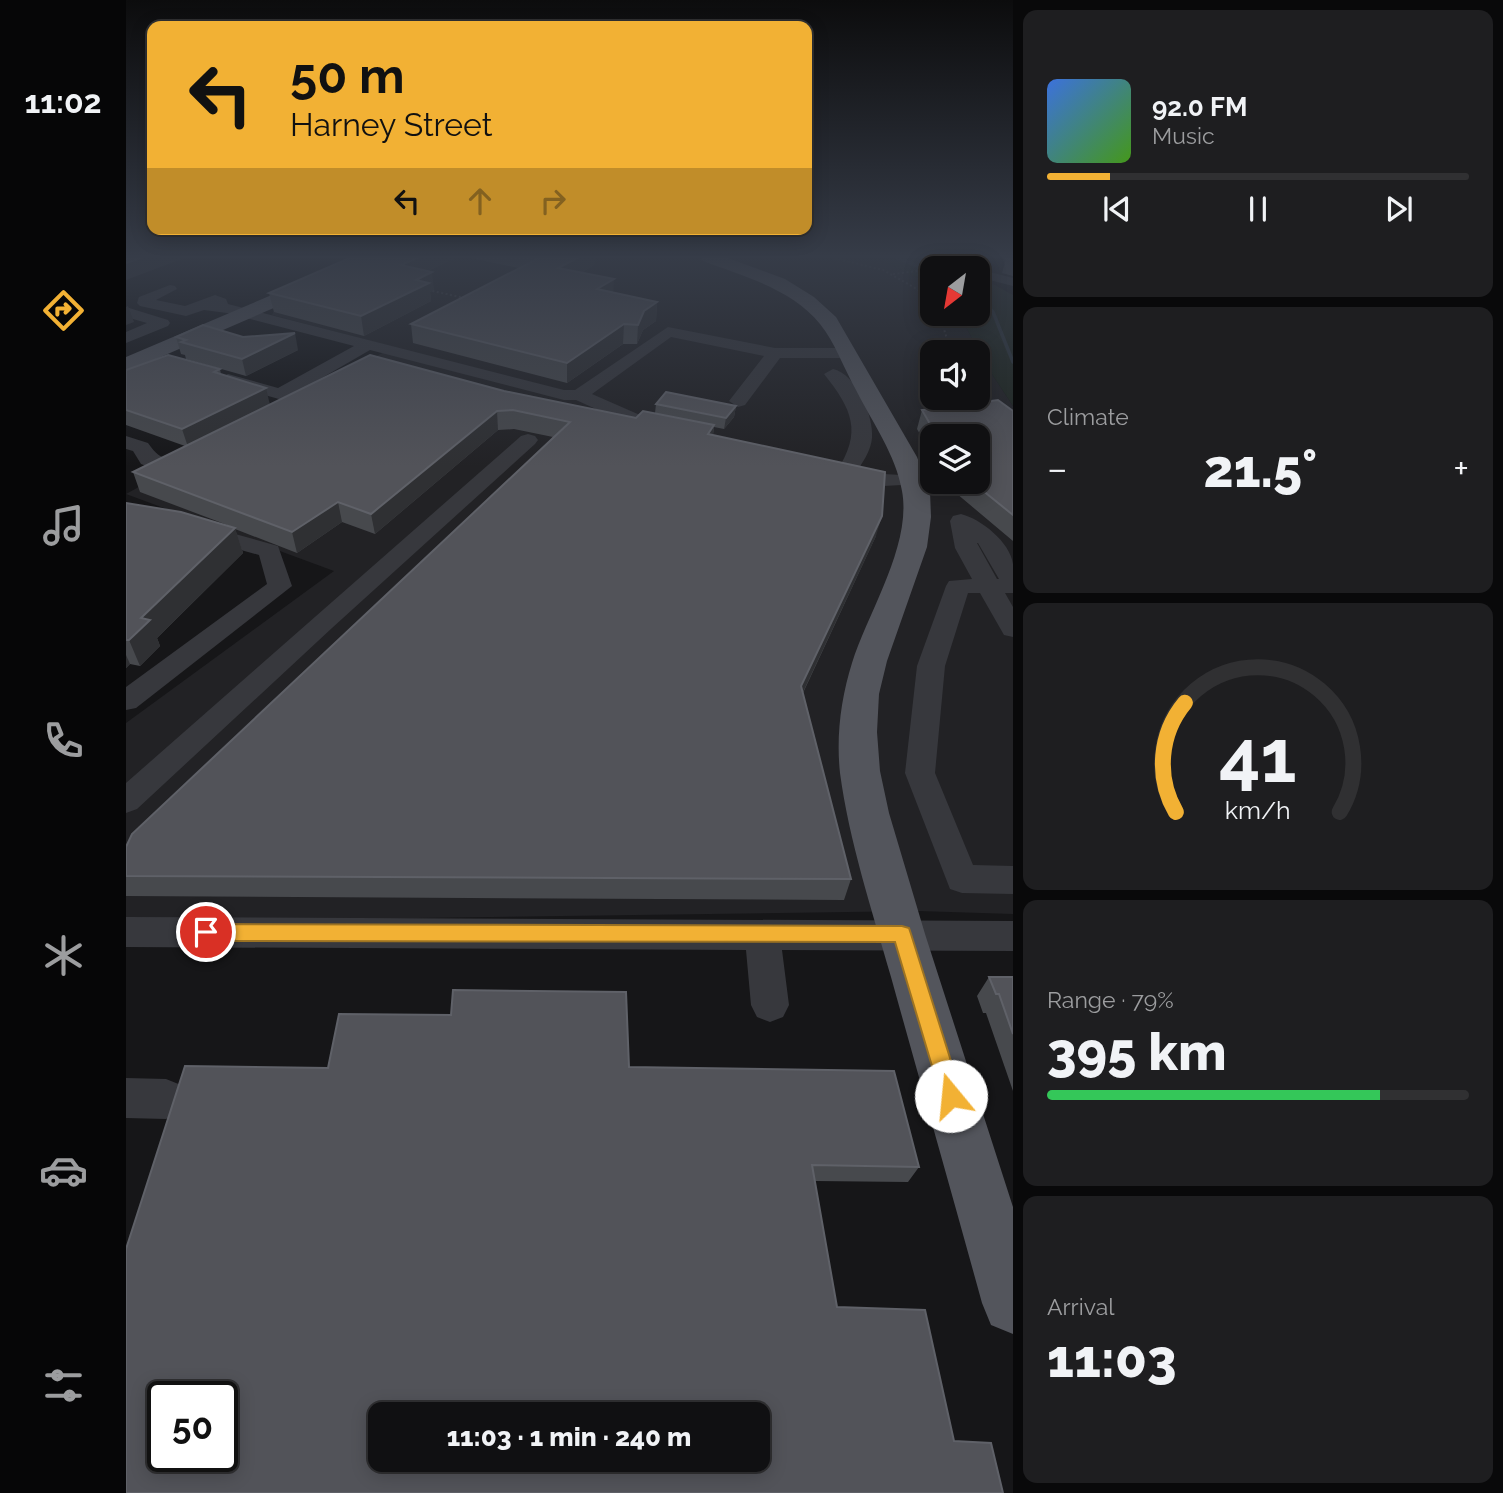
<!DOCTYPE html>
<meta charset="utf-8">
<style>
:root{--surface:#101012;--page:#1e1e20;--text:#f1f3f6;--muted:#9c9d9f;--line:#303032;--accent:#f2b134}
body{margin:0;font-family:Raleway,sans-serif;background:var(--page);color:var(--text);height:100vh;display:flex;flex-direction:column;font-size:26px;white-space:nowrap}
*{box-sizing:border-box;margin:0}
p{font-size:23px;color:var(--muted)}
.icon{flex:none;width:38px;height:38px;fill:none;stroke:currentColor;stroke-width:2;stroke-linecap:round;stroke-linejoin:round}
.map{position:relative;flex:1;overflow:hidden}
.sheet{display:flex;flex-direction:column;gap:10px;padding:10px;background:#09090a;width:490px}
.sheet>*{flex:none}
.hud{position:absolute;left:21px;top:21px;width:665px;height:214px;border-radius:14px;box-shadow:0 4px 18px #0003,0 0 0 2px var(--line);background:#f2b134;color:#111;overflow:hidden}
.needle{width:46px;rotate:211deg}
.controls{position:absolute;left:794px;top:256px;display:grid;gap:14px}
.controls a{display:grid;place-items:center;width:70px;height:70px;border-radius:14px;background:var(--surface);box-shadow:0 4px 18px #0003,0 0 0 2px var(--line);font-size:35px}
.speed{position:absolute;left:21px;top:1381px;display:flex;gap:14px;font-size:35px;font-weight:700;text-align:center}
.speed>*{display:grid;place-content:center;width:91px;height:91px;border-radius:50%;background:var(--surface);box-shadow:0 4px 18px #0003,0 0 0 2px var(--line);line-height:1}
.speed .limit{border:4px solid #111;border-radius:10px;background:#fff;color:#111}
.pin{position:absolute;display:grid;place-items:center;width:60px;height:60px;color:#fff;margin:-30px;border:4px solid #fff;border-radius:50%;box-shadow:0 2px 7px #0007}
.me{position:absolute;width:77px;margin:-38px;rotate:343deg;stroke-linejoin:round;filter:drop-shadow(0 0 5px #0008)}
.turn{display:flex;align-items:center;gap:24px;height:147px;padding:0 28px;font-size:32px}
.turn .icon{width:91px;height:91px;stroke-width:2.5}
.turn b{display:block;font-size:49px;line-height:60px}
.lanes{display:flex;align-items:center;height:66px;padding:0 28px;background:#0003;justify-content:center;gap:35px;direction:ltr}
.lanes .off{opacity:.35}
.big{font-size:52px;font-weight:800;line-height:1.1}
.sheet .tile{flex:1;display:flex;flex-direction:column;justify-content:center;gap:10px;min-width:0;padding:0 24px;border-radius:14px;background:var(--page)}
.sheet .dial{align-items:center;gap:0}
.dial svg{height:182px;overflow:visible;fill:none;stroke:var(--line);stroke-width:7;stroke-linecap:round;text-anchor:middle}
.dial text{fill:var(--text);stroke:none}
.song{display:flex;align-items:center;gap:21px}
.cover{width:84px;height:84px;border-radius:10px;background:linear-gradient(135deg,hsl(220 70% 55%),hsl(100 70% 35%))}
.played{height:7px;border-radius:4px;background:linear-gradient(90deg,var(--accent) 15%,var(--line) 15%)}
.keys{display:flex;justify-content:space-around;direction:ltr}
.heat{display:flex;justify-content:space-between;align-items:center;font-size:38px;direction:ltr}
.charge{height:10px;border-radius:5px;background:linear-gradient(90deg,#34c759 79%,var(--line) 0)}
.trip{position:absolute;left:242px;top:1402px;width:402px;height:70px;border-radius:14px;background:var(--surface);box-shadow:0 4px 18px #0003,0 0 0 2px var(--line);font-weight:800;line-height:70px;text-align:center}
main{display:flex;flex:1;min-height:0}
.dock{display:flex;flex-direction:column;width:126px;justify-content:space-around;align-items:center;background:#060607;color:var(--muted)}
.dock .icon{width:49px;height:49px}
.dock .current{color:var(--accent)}
.dock b{font-size:32px;color:var(--text)}
.map>svg:first-child{display:block}
.built{fill:#222225;fill-rule:evenodd}
.green{fill:#1e261f}
.lines{fill:none;stroke-linecap:round;stroke-linejoin:round}
.stream{stroke:#2c353c;stroke-width:3.5}
.path{stroke:#3d3f44;stroke-width:2;stroke-dasharray:2 2.5;stroke-linecap:butt}
.minor{fill:#37383d;fill-rule:evenodd}
.major{fill:#53555c;fill-rule:evenodd}
.wall{fill:#47494d}
.shaded-wall{fill:#2f3033}
.building{fill:#525359;stroke:#5f6168;stroke-width:2;fill-rule:evenodd}
.route{fill:#f2b134;stroke:#9d7322;stroke-width:2}
</style>
<main>
<nav class="dock">
<b>11:02</b>
<svg class="icon current" aria-label="directions" viewBox="0 0 24 24"><path d="M12 3l9 9-9 9-9-9zM9 14v-3h6M13 9l2 2-2 2"/></svg>
<svg class="icon" aria-label="music" viewBox="0 0 24 24"><path d="M9 18V5l10-2v13"/><circle cx="6" cy="18" r="3"/><circle cx="16" cy="16" r="3"/></svg>
<svg class="icon" aria-label="phone" viewBox="0 0 24 24"><path d="M5 4h4l2 5-3 2q2 4 5 5l2-3 5 2v4C11 20 4 13 5 4z"/></svg>
<svg class="icon" aria-label="climate" viewBox="0 0 24 24"><path d="M12 3v18M4 7l16 10M4 17L20 7"/></svg>
<svg class="icon" aria-label="car" viewBox="0 0 24 24"><path d="M5 17H2v-5l4-1 3-4h7l3 4 3 1v5h-3M9 17h6M6 11h13"/><circle cx="7" cy="17" r="2"/><circle cx="17" cy="17" r="2"/></svg>
<svg class="icon" aria-label="filters" viewBox="0 0 24 24"><path d="M4 7h16M4 17h16"/><circle cx="9" cy="7" r="2"/><circle cx="15" cy="17" r="2"/></svg>
</nav>
<div class="map">
<svg width="887" height="1493" viewBox="0 0 887 1493">
<rect width="100%" height="100%" fill="#161618"/>
<path class="built" d="M269 257H734L756 261 807 285V313H833L858 362 887 406V914L792 911 0 922V723L208 571 0 494 267 347 146 315 148 310ZM807 352H852V397H807ZM807 436H852V481H807Z"/>
<g class="green">
<polygon points="734,257 808,257 835,268 807,268 807,285 756,261"/>
<polygon points="852,276 887,295 887,406 858,362 833,313 852,313"/>
</g>
<g class="lines">
<g class="stream">
<polyline points="769,257 807,272"/>
<polyline points="852,296 867,312 887,362"/>
</g>
<g class="path">
<polyline points="704,257 757,270 807,298"/>
<polyline points="767,274 807,269"/>
<polyline points="302,290 339,298"/>
<polyline points="813,313 825,352"/>
</g>
<g class="minor">
<polygon points="810,257 828,257 849,268 830,268"/>
<polygon points="852,269 887,278 887,286 852,277"/>
<polygon points="44,285 49,286 51,289 30,300 59,306 89,295 100,299 102,304 438,390 449,390 542,327 649,348 722,348 730,353 722,358 654,358 619,405 612,407 603,401 638,356 545,337 466,394 514,415 547,422 550,426 540,432 501,423 450,400 438,400 244,350 168,394 166,400 160,401 96,383 93,379 102,374 152,388 228,346 101,313 78,310 60,316 14,306 11,303 13,297"/>
<polygon points="0,307 42,320 44,323 42,326 0,343 0,332 21,323 0,317"/>
<path d="M707 369C730 374 748 416 746 438 745 449 739 459 733 468L758 474 793 476 797 480 793 484 758 486 713 476 710 472C737 432 726 409 698 374Z"/>
<polygon points="402,434 409,436 412,440 409,444 206,628 11,809 0,813 0,783 395,436"/>
<path d="M0 436 22 443C43 474 47 445 72 452L75 456C61 474 34 471 15 464L7 451 0 449Z"/>
<path d="M835 514C855 519 884 542 887 564 887 573 887 584 887 593H879L887 607V637L878 635 854 593H842L819 666 809 773 847 865 887 866V894L836 893 824 889 779 773 791 666 820 586 823 581 846 579 829 548 824 521 827 516ZM851 543H852L873 579H871Z"/>
<polygon points="73,524 152,546 166,586 10,708 0,710 0,687 141,584 133,555 65,536 62,531 65,526"/>
<polygon points="0,917 887,921 887,951 656,950 663,1005 657,1017 644,1022 631,1017 625,1005 620,950 0,947"/>
<polygon points="0,1078 40,1079 55,1085 61,1099 55,1113 40,1119 0,1118"/>
</g>
<g class="major">
<polygon points="235,257 259,257 256,261 0,372 0,357"/>
<path d="M574 257H599L659 279 688 297 710 317 791 457 804 491 805 517 801 547 761 661 753 694 751 732 754 771 763 813 799 934 887 1207V1334L865 1325 856 1303C826 1194 795 1085 765 977 746 910 723 841 714 773 710 736 715 698 726 663 742 612 786 545 776 491 770 455 746 422 730 390 718 369 709 342 694 324 666 289 617 276 577 261Z"/>
</g>
</g>
<g class="wall">
<polygon points="331,257 302,271 308,290 304,292 305,301 238,336 148,312 143,293"/>
<polygon points="340,257 469,257 468,265 455,273 488,293 531,302 530,321 517,330 511,344 497,344 441,383 287,343 285,324 393,268"/>
<polygon points="887,257 887,276 876,273 880,259"/>
<polygon points="50,337 117,337 172,350 120,376 60,359 59,355 55,354"/>
<polygon points="94,369 95,374 144,405 378,391 510,418 529,413 530,404 610,406 608,417 598,429 588,427 587,435 750,536 677,693 725,879 718,900 0,896 0,847 427,437 388,429 372,430 249,534 216,522 171,553 109,529 117,553 31,638 34,646 14,666 4,664 0,668 0,503 104,526 14,492 7,472 59,446 0,425 0,370"/>
<polygon points="796,410 887,411 887,541 824,488 820,481 852,481 852,436 807,436 807,457 791,429"/>
<polygon points="863,977 887,977 887,1091 860,1013 857,1013 851,996"/>
<polygon points="503,1067 793,1167 782,1182 689,1181 711,1307 828,1441 202,1068"/>
</g>
<g class="shaded-wall">
<polygon points="17,257 61,257 0,280 0,263"/>
<polygon points="293,257 331,257 278,282 275,265"/>
<polygon points="453,257 469,257 468,265 432,286 432,268"/>
<polygon points="306,272 308,290 304,292 305,301 238,336 235,316 290,280"/>
<polygon points="488,279 487,297 471,289"/>
<polygon points="531,302 530,321 517,330 511,344 512,325 518,311"/>
<polygon points="2,306 8,322 0,325 0,307"/>
<polygon points="498,324 497,344 441,383 441,363"/>
<polygon points="169,333 172,350 120,376 116,359"/>
<polygon points="140,388 144,405 62,447 56,429"/>
<polygon points="610,406 608,417 598,429 600,418"/>
<polygon points="371,411 372,430 249,534 245,514"/>
<polygon points="588,425 586,444 582,434"/>
<polygon points="212,502 216,522 171,553 166,532"/>
<polygon points="756,516 750,536 670,707 675,686"/>
<polygon points="109,528 117,553 31,638 34,646 14,666 3,640 15,618"/>
<polygon points="0,655 4,664 0,668"/>
</g>
<g class="building">
<polygon points="0,257 17,257 0,263"/>
<polygon points="226,257 293,257 275,265 306,272 290,280 303,283 235,316 143,293"/>
<polygon points="415,257 453,257 432,268 488,279 471,289 531,302 518,311 512,325 498,324 441,363 285,324"/>
<polygon points="883,257 887,257 887,261 880,259"/>
<polygon points="77,325 117,337 169,333 116,359 55,342 60,340 50,337"/>
<polygon points="42,355 94,369 88,372 140,388 56,429 0,410 0,370"/>
<polygon points="244,355 378,391 510,418 517,411 588,425 582,434 759,472 756,516 675,686 725,879 0,876 0,847 6,834 444,422 387,410 371,411 245,514 212,502 166,532 7,472"/>
<polygon points="540,392 610,406 600,418 530,404"/>
<polygon points="872,400 887,411 887,515 845,481 852,481 852,436 811,436 796,410"/>
<polygon points="0,503 55,512 109,528 15,618 24,620 3,640 0,640"/>
<polygon points="863,977 887,977 887,1034 873,994 870,994"/>
<path d="M327 990 500 992 503 1067 768 1071 793 1167 686 1165 711 1307 799 1310 828 1441 865 1443 877 1493H0V1249L59 1066 202 1068 213 1014 325 1015ZM37 1396H96V1456H37ZM254 1414H632V1460H254Z"/>
</g>
<linearGradient id="sky" x2="0" y2="1"><stop stop-color="#0c0c0d"/><stop offset="0.55" stop-color="#363c48"/><stop offset="1" stop-color="#363c48" stop-opacity="0"/></linearGradient>
<rect width="887" height="466" fill="url(#sky)"/>
<polygon class="route" points="80,924 776,926 783,928 785,934 836,1096 832,1103 825,1106 817,1103 769,942 80,941 73,938 70,932 73,927"/>
</svg>
<div class="controls">
<a><svg class="needle" viewBox="-14 -14 28 28"><path d="M0-13l5 13h-10z" fill="#e53935"/><path d="M0 13l5-13h-10z" fill="#9c9d9f"/></svg></a>
<a><svg class="icon" aria-label="sound" viewBox="0 0 24 24"><path d="M4 9h4l5-4v14l-5-4H4zM17 9q2 3 0 6"/></svg></a>
<a><svg class="icon" aria-label="layers" viewBox="0 0 24 24"><path d="M12 4l9 5-9 5-9-5zM3 14l9 5 9-5"/></svg></a>
</div>
<div class="speed"><div class="limit">50</div></div>
<div class="pin" style="left:80px;top:932px;background:#d93025"><svg class="icon" aria-label="arrive" viewBox="0 0 24 24"><path d="M6 21V4h12l-3 4 3 4H6"/></svg></div>
<svg class="me" style="left:825px;top:1096px" viewBox="-20 -20 40 40"><circle r="19" fill="#fff"/><path d="M0-13L10 11 0 6-10 11z" fill="#f2b134"/></svg>
<div class="trip">11:03 · 1 min · 240 m</div>
<div class="hud">
<div class="turn"><svg class="icon" aria-label="left" viewBox="0 0 24 24"><path d="M17 20v-9H6M10 6l-5 5 5 5"/></svg><div><b>50 m</b>Harney Street</div></div>
<div class="lanes"><svg class="icon" aria-label="left" viewBox="0 0 24 24"><path d="M17 20v-9H6M10 6l-5 5 5 5"/></svg><svg class="icon off" aria-label="ahead" viewBox="0 0 24 24"><path d="M12 20V5M6 11l6-6 6 6"/></svg><svg class="icon off" aria-label="right" viewBox="0 0 24 24"><path d="M7 20v-9h11M14 6l5 5-5 5"/></svg></div>
</div>
</div>
<section class="sheet">
<div class="tile">
<div class="song"><i class="cover"></i><div><b>92.0 FM</b><p>Music</p></div></div>
<div class="played"></div>
<div class="keys"><svg class="icon" aria-label="previous" viewBox="0 0 24 24"><path d="M18 5L8 12l10 7zM5 5v14"/></svg><svg class="icon" aria-label="pause" viewBox="0 0 24 24"><path d="M8 5v14M16 5v14"/></svg><svg class="icon" aria-label="next" viewBox="0 0 24 24"><path d="M6 5l10 7-10 7zM19 5v14"/></svg></div>
</div>
<div class="tile"><p>Climate</p>
<div class="heat"><a>−</a><b class="big">21.5°</b><a>+</a></div>
</div>
<div class="tile dial"><svg viewBox="0 0 100 80">
<path d="M14 69A42 42 0 1 1 86 69"/>
<path d="M14 69A42 42 0 0 1 18 21" stroke="#f2b134"/>
<text x="50" y="56" font-size="32" font-weight="700">41</text>
<text x="50" y="72" font-size="11">km/h</text>
</svg></div>
<div class="tile"><p>Range · 79%</p><b class="big">395 km</b><div class="charge"></div></div>
<div class="tile"><p>Arrival</p><b class="big">11:03</b></div>
</section>
</main>
